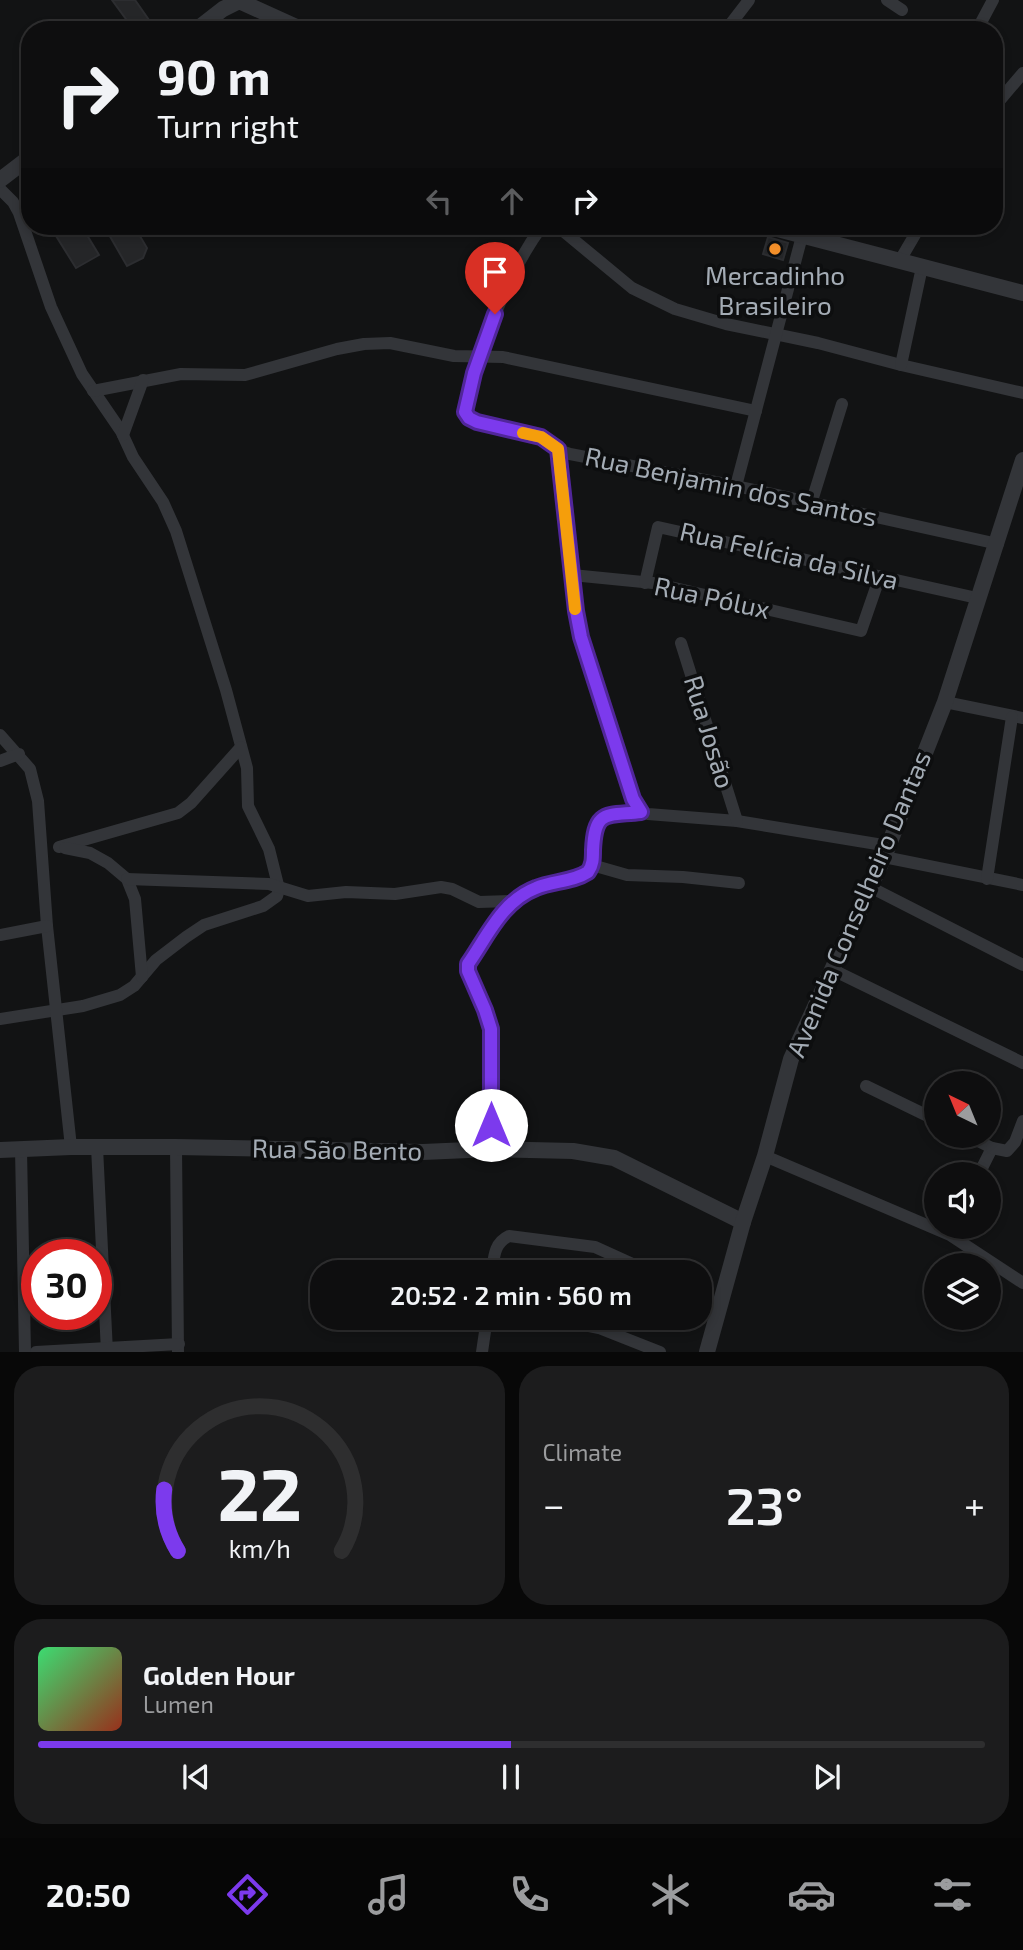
<!DOCTYPE html>
<meta charset="utf-8">
<style>
:root{--surface:#0e0e0f;--page:#1c1c1d;--text:#f1f3f6;--muted:#9b9c9e;--line:#2e2e2f;--accent:#7c3aed}
body{margin:0;font-family:"Exo 2",sans-serif;background:var(--page);color:var(--text);height:100vh;display:flex;flex-direction:column;font-size:26px;white-space:nowrap}
*{box-sizing:border-box;margin:0}
p{font-size:23px;color:var(--muted)}
.icon{flex:none;width:38px;height:38px;fill:none;stroke:currentColor;stroke-width:2;stroke-linecap:round;stroke-linejoin:round}
.map{position:relative;height:1352px;overflow:hidden}
.details{display:flex;flex-direction:column;gap:14px;padding:14px;background:#080808;flex:1}
.details>*{flex:none}
.hud{position:absolute;left:21px;top:21px;width:982px;height:214px;border-radius:28px;box-shadow:0 4px 10px #0003,0 0 0 2px var(--line);background:#0e0e0f;color:var(--text);overflow:hidden}
.needle{width:46px;rotate:317deg}
.tools{position:absolute;left:924px;top:1071px;display:grid;gap:14px}
.tools a{display:grid;place-items:center;width:77px;height:77px;border-radius:50%;background:var(--surface);box-shadow:0 4px 10px #0003,0 0 0 2px var(--line);font-size:35px}
.speed{position:absolute;left:21px;top:1239px;display:flex;gap:14px;font-size:35px;font-weight:700;text-align:center}
.speed>*{display:grid;place-content:center;width:91px;height:91px;border-radius:50%;background:var(--surface);box-shadow:0 4px 10px #0003,0 0 0 2px var(--line);line-height:1}
.speed .limit{border:10px solid #d22;background:#fff;color:#111}
.pin{position:absolute;display:grid;place-items:center;width:60px;height:60px;color:#fff;margin:-72px -30px;border-radius:50% 50% 50% 0;rotate:-45deg;box-shadow:0 0 7px #0007}
.pin .icon{rotate:45deg}
.me{position:absolute;width:77px;margin:-38px;rotate:0deg;stroke-linejoin:round;filter:drop-shadow(0 0 5px #0008)}
.turn{display:flex;align-items:center;gap:24px;height:147px;padding:0 21px;font-size:32px}
.turn .icon{width:91px;height:91px;stroke-width:2.5}
.turn b{display:block;font-size:49px;line-height:60px}
.lanes{display:flex;align-items:center;height:66px;padding:0 21px;background:#0003;justify-content:center;gap:35px;direction:ltr}
.lanes .off{opacity:.35}
.big{font-size:52px;font-weight:600;line-height:1.1}
.details .card{flex:1;display:flex;flex-direction:column;justify-content:center;gap:10px;min-width:0;padding:0 24px;border-radius:28px;background:var(--page)}
.details .dial{align-items:center;gap:0}
.dial svg{height:182px;overflow:visible;fill:none;stroke:var(--line);stroke-width:7;stroke-linecap:round;text-anchor:middle}
.dial text{fill:var(--text);stroke:none}
.song{display:flex;align-items:center;gap:21px}
.cover{width:84px;height:84px;border-radius:10px;background:linear-gradient(135deg,hsl(140 70% 55%),hsl(10 70% 35%))}
.played{height:7px;border-radius:4px;background:linear-gradient(90deg,var(--accent) 50%,var(--line) 50%)}
.keys{display:flex;justify-content:space-around;direction:ltr}
.heat{display:flex;justify-content:space-between;align-items:center;font-size:38px;direction:ltr}
.details .tiles{flex:1;display:grid;gap:14px;grid-template-columns:1fr 1fr}
.card:last-child{grid-column:span 2}
.trip{position:absolute;left:310px;top:1260px;width:402px;height:70px;border-radius:28px;background:var(--surface);box-shadow:0 4px 10px #0003,0 0 0 2px var(--line);font-weight:600;line-height:70px;text-align:center}
.tab-bar{display:flex;height:112px;justify-content:space-around;align-items:center;background:#060606;color:var(--muted)}
.tab-bar .icon{width:49px;height:49px}
.tab-bar .active{color:var(--accent)}
.tab-bar b{font-size:32px;color:var(--text)}
.map>svg:first-child{display:block}
.building{fill:#252628;stroke:#2c2d30;stroke-width:2}
.lines{fill:none;stroke-linecap:round;stroke-linejoin:round}
.minor{stroke:#333539;stroke-width:12}
.tertiary{stroke:#333539;stroke-width:16}
.route-casing{stroke:#51269a;stroke-width:18}
.route{stroke:#7c3aed;stroke-width:12}
.slow{stroke:#f59e0b;stroke-width:12}
.poi-dot{fill:#f4902a;stroke:#0d0e0f;stroke-width:2.5}
.labels{text-anchor:middle;stroke-width:7;stroke-linejoin:round;paint-order:stroke}
.poi-label{font-size:26px;fill:#a4acb5;stroke:#0d0e0f}
.street-label{font-size:26px;fill:#a4acb5;stroke:#0d0e0f}
</style>
<div class="map">
<svg width="1023" height="1352" viewBox="0 0 1023 1352">
<rect width="100%" height="100%" fill="#121314"/>
<g class="building">
<polygon points="112,0 135,0 156,30 134,30"/>
<polygon points="62,226 103,226 87,235 99,255 76,268 53,231"/>
<polygon points="104,226 134,226 147,248 143,258 127,266"/>
<polygon points="768,237 788,243 783,260 763,254"/>
</g>
<g class="lines">
<g class="minor">
<polyline points="887,0 902,10"/>
<polyline points="726,30 749,0"/>
<polyline points="977,30 993,0"/>
<polyline points="994,107 1023,73"/>
<polyline points="0,189 13,202 19,213 51,307 82,374 121,431 133,457 163,502 176,531 226,690 247,768 248,806 269,849 279,889 277,896 263,906 204,925 186,937 156,960 134,986 120,995 83,1006 0,1019"/>
<path d="M542 226C514 265 501 299 484 343 476 365 466 389 465 412L469 418 477 422 541 437 561 451 570 454 736 486 998 544"/>
<polyline points="557,226 632,288 675,309 726,324 818,343 901,365 1023,393"/>
<polyline points="899,262 920,226"/>
<polyline points="901,365 922,267"/>
<polyline points="93,391 181,374 245,375 337,349 364,344 390,343 454,356 503,357 756,411"/>
<polyline points="123,435 143,380"/>
<polyline points="558,449 576,611 593,675 636,807 641,812 648,814 737,821 889,846"/>
<polyline points="736,486 802,236"/>
<polyline points="811,504 842,404"/>
<polyline points="572,575 653,583 861,631 880,576"/>
<polyline points="645,583 658,527 977,598"/>
<polyline points="681,643 737,821"/>
<polyline points="945,702 1023,718"/>
<polyline points="0,735 30,769 38,801 47,926 71,1147"/>
<polyline points="0,761 19,754"/>
<polyline points="59,847 178,813 191,803 241,747"/>
<polyline points="65,848 90,853 108,863 127,879 135,899 142,977"/>
<polyline points="884,857 1023,885"/>
<polyline points="592,865 627,875 683,877 739,883"/>
<polyline points="127,879 269,884 308,896 346,892 395,894 441,887 452,889 479,902 514,901"/>
<polyline points="987,879 1012,717"/>
<polyline points="870,887 1023,965"/>
<polyline points="0,935 47,926"/>
<polyline points="833,970 1023,1063"/>
<polyline points="866,1086 936,1120"/>
<polyline points="968,1136 992,1148 979,1174"/>
<polyline points="97,1147 107,1352"/>
<polyline points="176,1147 178,1352"/>
<polyline points="992,1148 1007,1151 1015,1142 1023,1121"/>
<path d="M491 1149V1029L468 971V964C487 937 502 901 536 888 552 881 573 882 588 872 593 865 593 859 593 850 595 808 606 816 641 812"/>
<polyline points="21,1150 25,1352"/>
<polyline points="765,1156 950,1235 1023,1283"/>
<path d="M492 1272C494 1257 494 1243 509 1236L595 1247 650 1272"/>
<polyline points="700,1298 718,1307"/>
<polyline points="550,1318 599,1328 660,1352"/>
<polyline points="36,1352 179,1344"/>
<polyline points="482,1352 487,1318"/>
</g>
<g class="tertiary">
<polyline points="196,30 223,9 239,1 303,30"/>
<polyline points="0,180 30,157"/>
<polyline points="766,226 1023,293"/>
<polyline points="0,1150 71,1147 176,1147 423,1152 491,1149 573,1151 614,1158 743,1222"/>
<polyline points="707,1352 743,1222 765,1156 791,1059 884,857 945,702 1023,460"/>
</g>
</g>
<g class="lines">
<g class="route-casing">
<path id="route" d="M491 1125V1029L485 1010 468 971V964C487 937 502 901 536 888 552 881 573 882 588 872 593 865 593 859 593 850 595 809 606 816 641 812L633 799 581 637 576 611 558 449 541 437 477 422 469 418 465 412 474 373 495 314"/>
</g>
<use href="#route" class="route"/>
<polyline class="slow" points="523,433 541,437 558,449 575,609"/>
</g>
<circle class="poi-dot" cx="775" cy="249" r="7"/>
<g class="labels">
<g class="poi-label">
<text x="775" y="285">Mercadinho<tspan x="775" dy="30">Brasileiro</tspan></text>
</g>
<g class="street-label">
<text transform="translate(731 487) rotate(12)" y="9">Rua Benjamin dos Santos</text>
<text transform="translate(789 556) rotate(13)" y="9">Rua Felícia da Silva</text>
<text transform="translate(712 598) rotate(12)" y="9">Rua Pólux</text>
<text transform="translate(709 732) rotate(73)" y="9">Rua Josão</text>
<text transform="translate(859 904) rotate(-67)" y="9">Avenida Conselheiro Dantas</text>
<text transform="translate(337 1150) rotate(1)" y="9">Rua São Bento</text>
</g>
</g>
</svg>
<div class="tools">
<a><svg class="needle" viewBox="-14 -14 28 28"><path d="M0-13l5 13h-10z" fill="#e53935"/><path d="M0 13l5-13h-10z" fill="#9b9c9e"/></svg></a>
<a><svg class="icon" aria-label="sound" viewBox="0 0 24 24"><path d="M4 9h4l5-4v14l-5-4H4zM17 9q2 3 0 6"/></svg></a>
<a><svg class="icon" aria-label="layers" viewBox="0 0 24 24"><path d="M12 4l9 5-9 5-9-5zM3 14l9 5 9-5"/></svg></a>
</div>
<div class="speed"><div class="limit">30</div></div>
<div class="pin" style="left:495px;top:314px;background:#d93025"><svg class="icon" aria-label="arrive" viewBox="0 0 24 24"><path d="M6 21V4h12l-3 4 3 4H6"/></svg></div>
<svg class="me" style="left:491px;top:1125px" viewBox="-20 -20 40 40"><circle r="19" fill="#fff"/><path d="M0-13L10 11 0 6-10 11z" fill="#7c3aed"/></svg>
<div class="trip">20:52 · 2 min · 560 m</div>
<div class="hud">
<div class="turn"><svg class="icon" aria-label="right" viewBox="0 0 24 24"><path d="M7 20v-9h11M14 6l5 5-5 5"/></svg><div><b>90 m</b>Turn right</div></div>
<div class="lanes"><svg class="icon off" aria-label="left" viewBox="0 0 24 24"><path d="M17 20v-9H6M10 6l-5 5 5 5"/></svg><svg class="icon off" aria-label="ahead" viewBox="0 0 24 24"><path d="M12 20V5M6 11l6-6 6 6"/></svg><svg class="icon" aria-label="right" viewBox="0 0 24 24"><path d="M7 20v-9h11M14 6l5 5-5 5"/></svg></div>
</div>
</div>
<section class="details">
<div class="tiles">
<div class="card dial"><svg viewBox="0 0 100 80">
<path d="M14 69A42 42 0 1 1 86 69"/>
<path d="M14 69A42 42 0 0 1 8 42" stroke="#7c3aed"/>
<text x="50" y="56" font-size="32" font-weight="700">22</text>
<text x="50" y="72" font-size="11">km/h</text>
</svg></div>
<div class="card"><p>Climate</p>
<div class="heat"><a>−</a><b class="big">23°</b><a>+</a></div>
</div>
<div class="card">
<div class="song"><i class="cover"></i><div><b>Golden Hour</b><p>Lumen</p></div></div>
<div class="played"></div>
<div class="keys"><svg class="icon" aria-label="previous" viewBox="0 0 24 24"><path d="M18 5L8 12l10 7zM5 5v14"/></svg><svg class="icon" aria-label="pause" viewBox="0 0 24 24"><path d="M8 5v14M16 5v14"/></svg><svg class="icon" aria-label="next" viewBox="0 0 24 24"><path d="M6 5l10 7-10 7zM19 5v14"/></svg></div>
</div>
</div>
</section>
<nav class="tab-bar">
<b>20:50</b>
<svg class="icon active" aria-label="directions" viewBox="0 0 24 24"><path d="M12 3l9 9-9 9-9-9zM9 14v-3h6M13 9l2 2-2 2"/></svg>
<svg class="icon" aria-label="music" viewBox="0 0 24 24"><path d="M9 18V5l10-2v13"/><circle cx="6" cy="18" r="3"/><circle cx="16" cy="16" r="3"/></svg>
<svg class="icon" aria-label="phone" viewBox="0 0 24 24"><path d="M5 4h4l2 5-3 2q2 4 5 5l2-3 5 2v4C11 20 4 13 5 4z"/></svg>
<svg class="icon" aria-label="climate" viewBox="0 0 24 24"><path d="M12 3v18M4 7l16 10M4 17L20 7"/></svg>
<svg class="icon" aria-label="car" viewBox="0 0 24 24"><path d="M5 17H2v-5l4-1 3-4h7l3 4 3 1v5h-3M9 17h6M6 11h13"/><circle cx="7" cy="17" r="2"/><circle cx="17" cy="17" r="2"/></svg>
<svg class="icon" aria-label="filters" viewBox="0 0 24 24"><path d="M4 7h16M4 17h16"/><circle cx="9" cy="7" r="2"/><circle cx="15" cy="17" r="2"/></svg>
</nav>
